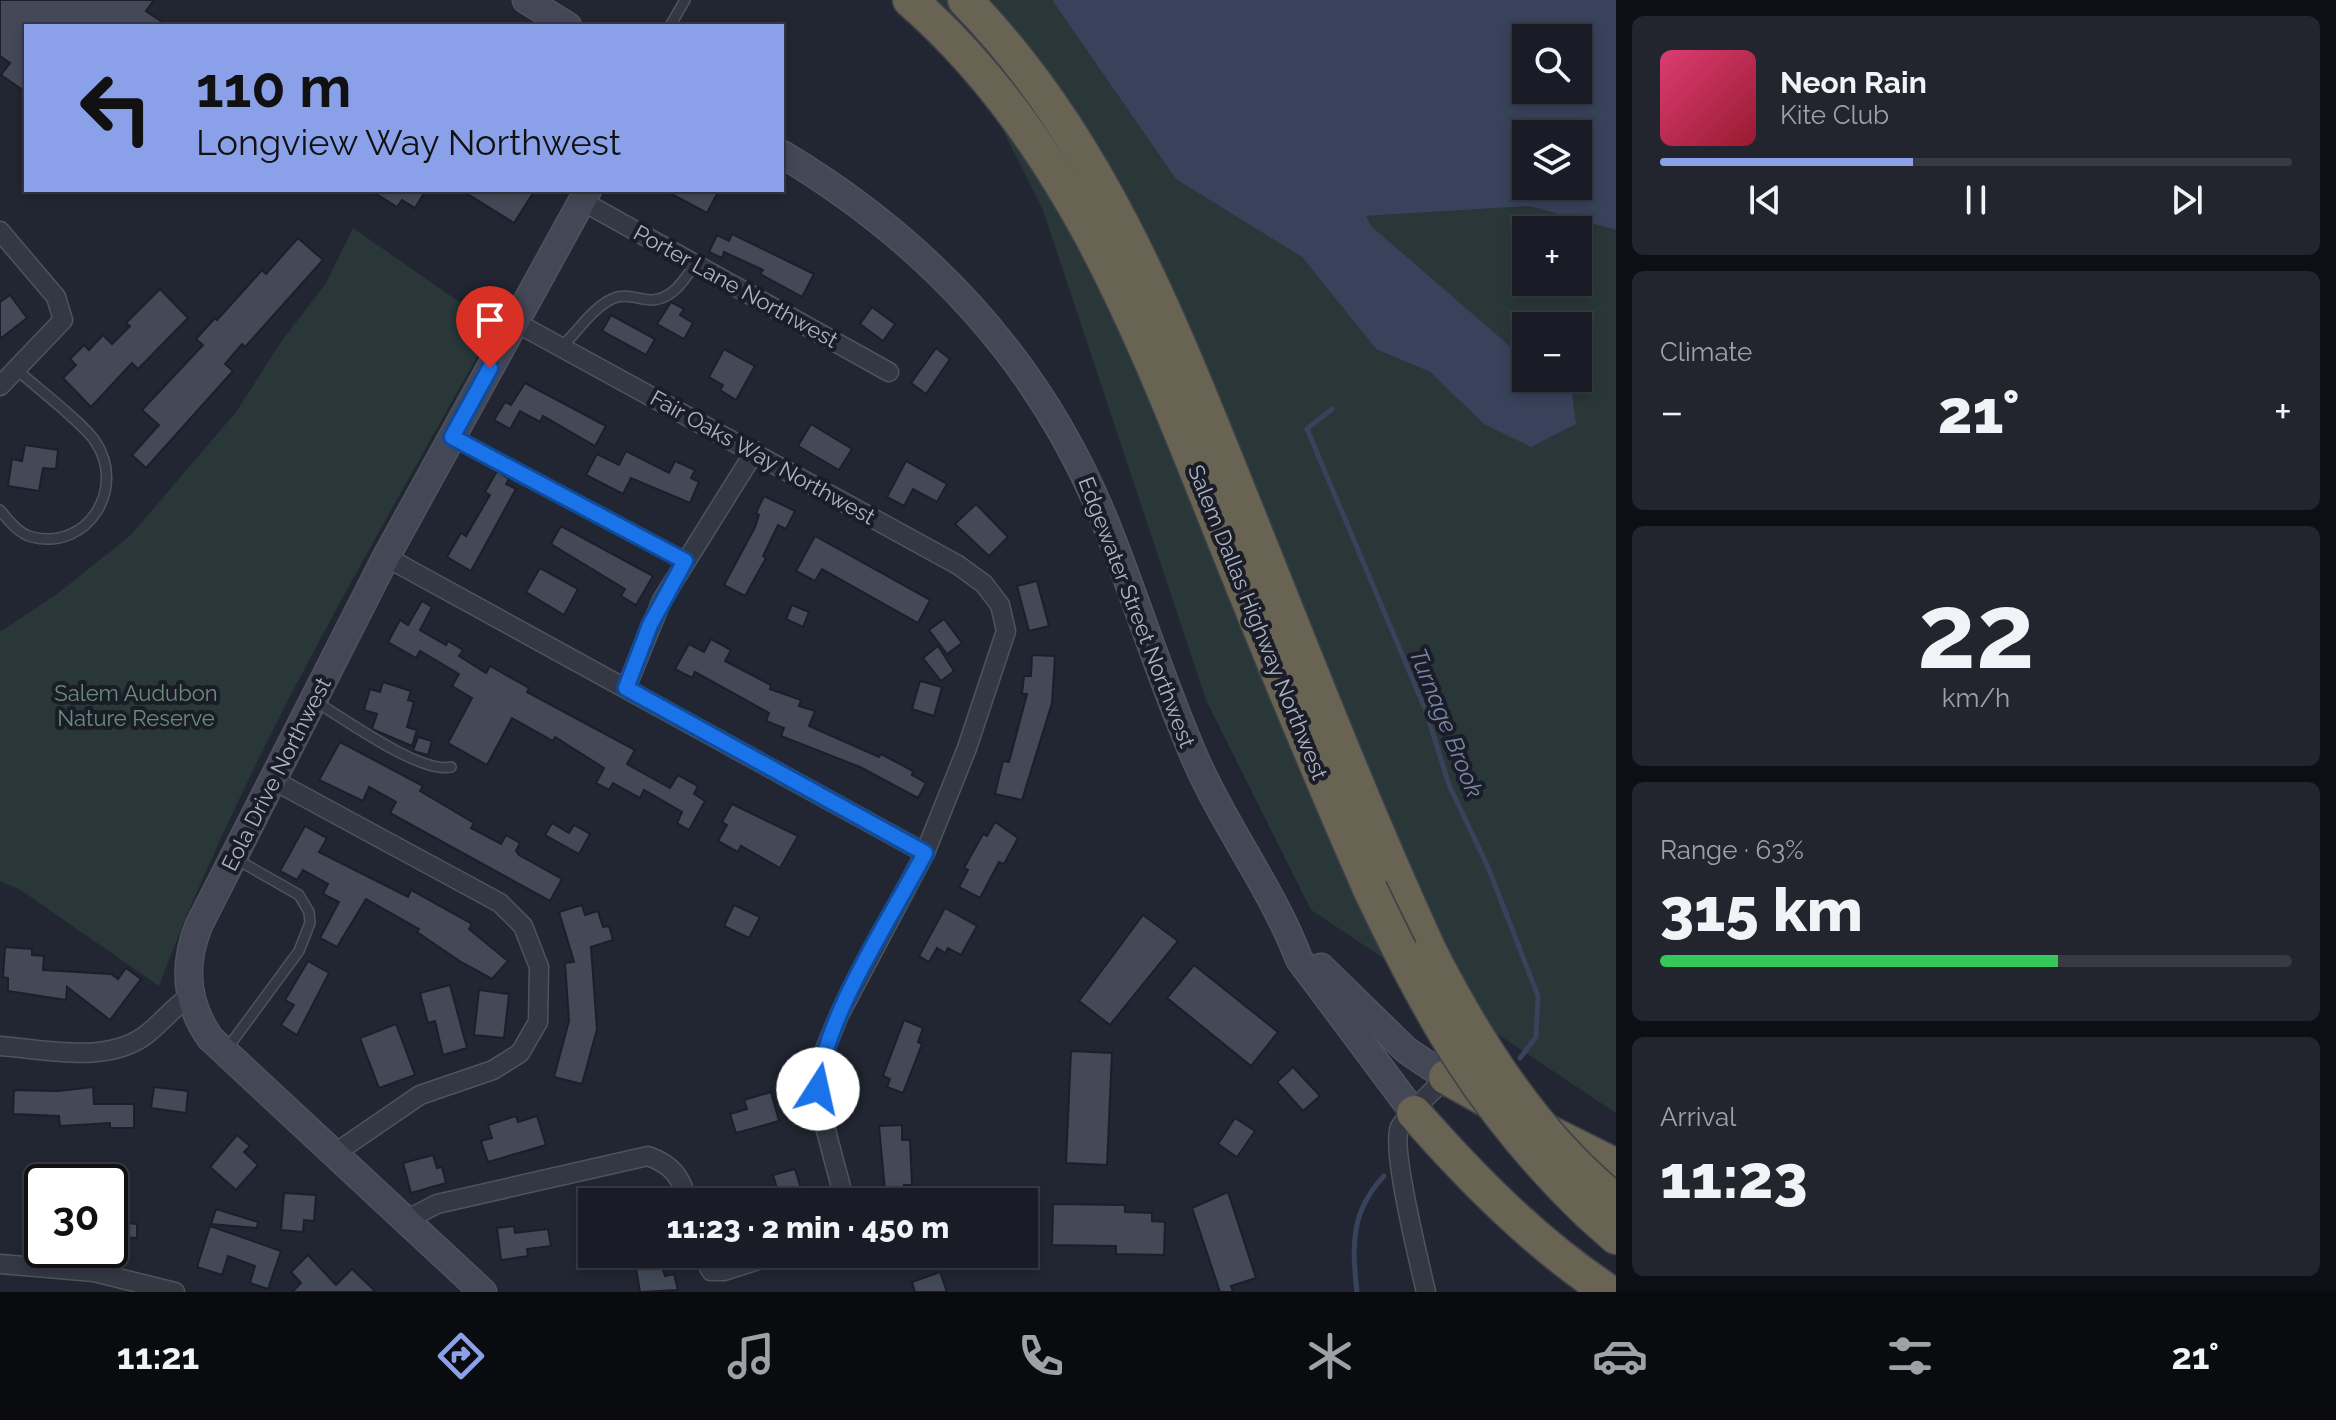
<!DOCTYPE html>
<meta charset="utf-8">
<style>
:root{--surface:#191c26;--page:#22252e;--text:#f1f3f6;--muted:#9fa1a7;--line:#373a43;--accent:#8aa1e9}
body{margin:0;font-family:Raleway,sans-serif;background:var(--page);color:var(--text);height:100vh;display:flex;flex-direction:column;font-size:30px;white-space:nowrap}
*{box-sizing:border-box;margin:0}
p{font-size:26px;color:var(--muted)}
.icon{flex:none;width:44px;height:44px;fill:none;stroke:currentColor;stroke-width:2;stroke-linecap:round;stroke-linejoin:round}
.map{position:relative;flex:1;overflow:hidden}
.drawer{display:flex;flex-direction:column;gap:16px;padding:16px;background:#0e0f15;width:720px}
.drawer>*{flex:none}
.banner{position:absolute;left:24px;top:24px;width:760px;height:168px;border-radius:0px;box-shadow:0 4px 12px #0003,0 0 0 2px var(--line);background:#8aa1e9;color:#111;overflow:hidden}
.controls{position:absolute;left:1512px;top:24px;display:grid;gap:16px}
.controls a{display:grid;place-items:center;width:80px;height:80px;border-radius:0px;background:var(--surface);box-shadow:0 4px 12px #0003,0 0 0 2px var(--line);font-size:40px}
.speed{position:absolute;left:24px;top:1164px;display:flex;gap:16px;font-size:40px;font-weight:700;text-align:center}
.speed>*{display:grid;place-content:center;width:104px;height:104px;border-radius:50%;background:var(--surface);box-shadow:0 4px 12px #0003,0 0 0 2px var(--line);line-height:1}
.speed .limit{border:4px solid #111;border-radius:12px;background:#fff;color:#111}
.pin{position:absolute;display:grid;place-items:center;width:68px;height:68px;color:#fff;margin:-82px -34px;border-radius:50% 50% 50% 0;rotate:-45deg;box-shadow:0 0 8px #0007}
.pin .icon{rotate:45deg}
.me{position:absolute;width:88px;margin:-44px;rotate:10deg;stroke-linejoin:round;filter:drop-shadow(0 0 6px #0008)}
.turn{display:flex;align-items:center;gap:28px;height:168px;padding:0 40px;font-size:36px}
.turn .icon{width:104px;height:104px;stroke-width:2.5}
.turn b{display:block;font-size:56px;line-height:68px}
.big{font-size:60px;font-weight:800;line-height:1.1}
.drawer .tile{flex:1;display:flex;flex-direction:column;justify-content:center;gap:12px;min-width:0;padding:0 28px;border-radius:12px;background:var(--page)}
.drawer .dial{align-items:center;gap:0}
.dial b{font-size:104px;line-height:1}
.song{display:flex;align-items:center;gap:24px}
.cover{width:96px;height:96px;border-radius:12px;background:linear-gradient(135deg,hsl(340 70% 55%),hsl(350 70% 35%))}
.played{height:8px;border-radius:4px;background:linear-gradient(90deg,var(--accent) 40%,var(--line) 40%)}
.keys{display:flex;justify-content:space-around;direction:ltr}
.heat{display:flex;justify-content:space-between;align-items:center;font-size:44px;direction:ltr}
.charge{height:12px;border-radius:6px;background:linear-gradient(90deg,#34c759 63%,var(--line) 0)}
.trip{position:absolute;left:578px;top:1188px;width:460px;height:80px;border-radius:0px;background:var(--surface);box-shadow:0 4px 12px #0003,0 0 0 2px var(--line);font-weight:800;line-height:80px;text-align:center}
.tab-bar{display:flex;height:128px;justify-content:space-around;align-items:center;background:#0a0b0f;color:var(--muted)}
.tab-bar .icon{width:56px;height:56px}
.tab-bar .selected{color:var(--accent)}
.tab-bar b{font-size:36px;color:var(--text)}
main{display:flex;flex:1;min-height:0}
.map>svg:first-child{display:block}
.green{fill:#293739;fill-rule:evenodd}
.water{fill:#38425a;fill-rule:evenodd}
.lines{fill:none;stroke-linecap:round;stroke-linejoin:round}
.stream{stroke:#38425a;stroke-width:5}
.building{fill:#434957;stroke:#1c1f2a;stroke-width:2}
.lane-casing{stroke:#4f535e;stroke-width:12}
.street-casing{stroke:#4f535e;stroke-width:21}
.secondary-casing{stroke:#4f535e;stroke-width:29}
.highway-casing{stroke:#3c404b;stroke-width:37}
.lane{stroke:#343843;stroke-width:9}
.street{stroke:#343843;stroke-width:18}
.secondary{stroke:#434756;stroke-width:26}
.highway{stroke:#686352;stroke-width:34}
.highway-bridge-casing{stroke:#3c404b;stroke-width:37;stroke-linecap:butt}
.highway-bridge{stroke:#686352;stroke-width:34}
.route-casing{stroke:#114b97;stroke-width:20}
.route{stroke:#1a73e8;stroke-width:14}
.labels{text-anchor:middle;stroke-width:8;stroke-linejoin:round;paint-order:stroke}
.street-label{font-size:22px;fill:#aeb3c0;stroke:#1a1d28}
.park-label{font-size:22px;fill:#698d77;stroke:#1a1d28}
.water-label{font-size:24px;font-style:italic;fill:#7a86a5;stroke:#1a1d28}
</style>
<main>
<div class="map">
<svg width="1616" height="1292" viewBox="0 0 1616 1292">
<rect width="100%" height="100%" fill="#212632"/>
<g class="green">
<path d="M937 0H1052L1176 178 1302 257 1376 349 1430 372 1484 423 1572 394 1550 378H1578V326H1526V360L1371 227 1366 216 1529 206 1616 230V1113L1311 910 1206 700 1043 210ZM1526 230H1578V282H1526Z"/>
<path d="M353 228 494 326C375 541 246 755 159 986L19 889 0 881V632L57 594 131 535 236 412 281 342 326 283Z"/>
</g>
<path class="water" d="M1052 0H1616V230L1529 206 1366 216 1372 227 1526 360V378H1550L1572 394 1576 424 1531 447 1484 424 1430 372 1376 349 1302 257 1176 179ZM1526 38H1578V90H1526ZM1526 134H1578V186H1526Z"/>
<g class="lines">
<g class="stream">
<polyline points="1332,409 1307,429 1426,711 1449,785 1488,867 1538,996 1536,1037 1520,1058"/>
<path d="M1357 1292C1352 1246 1350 1212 1384 1176"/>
</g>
</g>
<g class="building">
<polygon points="0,0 154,0 146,11 168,26 26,26 26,92 1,75 10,63 0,56"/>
<polygon points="370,190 426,190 415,208 402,200 397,207"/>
<polygon points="461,190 535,190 514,223"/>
<polygon points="664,190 719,190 707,213"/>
<polygon points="732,234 814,274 802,297 760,274 763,270 724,252 722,258 709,252 717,235 729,241"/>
<polygon points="298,238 323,260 245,347 242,344 225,364 233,371 146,468 132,455 159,425 142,410 203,345 196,339 215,318 217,320 262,270 266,274"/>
<polygon points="160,289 188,318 138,369 132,363 91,407 63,378 76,365 70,359 84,345 89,350 103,335 112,344 130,326 126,323"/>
<polygon points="10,295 27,318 0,339 0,302"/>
<polygon points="671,302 684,309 680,315 693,323 684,339 657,324"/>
<polygon points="872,307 895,324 883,341 860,324"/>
<polygon points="611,315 655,339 646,355 602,331"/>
<polygon points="936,348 950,359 926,394 911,383"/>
<polygon points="724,349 755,366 736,400 720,390 723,385 709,377"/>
<polygon points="525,383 606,426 595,446 543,416 540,422 520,411 510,429 494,420 505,402 511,405"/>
<polygon points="811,424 852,449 839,470 798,446"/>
<polygon points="25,445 58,450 56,469 43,468 39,491 8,486 12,459 22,461"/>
<polygon points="626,451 669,473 675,461 695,470 691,478 699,482 690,503 631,478 623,494 586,475 597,454 619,465"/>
<polygon points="906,461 947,484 937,502 913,489 904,506 887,497"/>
<polygon points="497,471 509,479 506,484 516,489 471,571 447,557 461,533 466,536 490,495 485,492"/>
<polygon points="764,496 795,511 786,529 778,525 763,556 766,558 745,596 724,585 755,527 759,515 756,513"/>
<polygon points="976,504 1008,537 989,556 955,524"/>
<polygon points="561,526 653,576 636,605 621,596 625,589 551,544"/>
<polygon points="815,536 930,600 918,623 822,569 815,581 796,571"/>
<polygon points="540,568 578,589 564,615 526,592"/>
<polygon points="1037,581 1049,626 1029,631 1017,586"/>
<polygon points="422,601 432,607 420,630 446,645 448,641 463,650 459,656 486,673 490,666 529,688 527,692 635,750 627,764 670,788 678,775 698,786 694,794 705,801 689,830 677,823 682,812 644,790 640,798 613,783 609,790 596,783 604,768 555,737 553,741 512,718 487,765 448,743 472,698 452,686 459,674 420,651 416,658 388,642 400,620 408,625"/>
<polygon points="792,605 809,612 803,627 786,619"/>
<polygon points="944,619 962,643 947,654 929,630"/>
<polygon points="711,639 731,650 725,661 771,685 770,689 801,700 799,706 815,711 809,726 879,757 881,754 913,771 912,775 926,783 918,798 860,767 781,736 784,728 766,721 769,713 695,672 692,678 675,669 689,644 704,652"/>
<polygon points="938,646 954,671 941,681 923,658"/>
<polygon points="1032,655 1055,656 1052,703 1022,800 995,794 1003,761 1009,762 1027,694 1022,694 1024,676 1031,676"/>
<polygon points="920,681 942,687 934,716 912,709"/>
<polygon points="383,682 411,691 408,700 414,702 407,727 417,730 412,746 372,729 377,714 364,710 370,689 380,692"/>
<polygon points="418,737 432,741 428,755 413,751"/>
<polygon points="340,742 423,786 420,791 474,823 471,828 501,844 506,835 520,843 516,851 519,855 562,879 550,901 390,813 396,802 369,787 363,801 319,780"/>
<polygon points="732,804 798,836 780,868 741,846 738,852 718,841 727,825 722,822"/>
<polygon points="995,822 1018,838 1004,864 999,862 980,898 959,887 968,870 964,868 983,834 987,836"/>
<polygon points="552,823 569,833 574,825 590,834 579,854 545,835"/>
<polygon points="305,826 327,838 319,852 408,897 411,890 472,924 469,929 508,961 492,979 461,962 417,932 419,929 366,899 337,947 320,938 339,902 323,894 328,884 303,870 297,880 280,871"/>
<polygon points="582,905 585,915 598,911 603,927 609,926 613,940 591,947 597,1029 582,1084 554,1077 569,1021 565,963 574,962 559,912"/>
<polygon points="734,905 760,917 749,938 724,926"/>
<polygon points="945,908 977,926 961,955 948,948 945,953 937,948 929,962 919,956"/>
<polygon points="1143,915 1178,941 1110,1025 1079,1001"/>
<polygon points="5,947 32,949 32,955 44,956 43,970 111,974 118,979 126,968 141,979 110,1020 67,987 66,1000 8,991 8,978 3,977"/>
<polygon points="308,961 329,973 297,1035 281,1025 294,1005 285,1000"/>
<polygon points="1194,965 1278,1032 1251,1066 1167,998"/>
<polygon points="450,985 467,1048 443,1055 435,1021 428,1023 420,993"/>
<polygon points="479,990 509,994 504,1038 474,1035"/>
<polygon points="904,1020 923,1028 918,1042 922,1044 903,1093 887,1087 890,1079 883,1076"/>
<polygon points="396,1024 415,1075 379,1088 360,1038"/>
<polygon points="1071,1051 1112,1053 1107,1165 1066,1163"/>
<polygon points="1293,1067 1320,1096 1303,1111 1277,1082"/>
<polygon points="93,1087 94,1104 134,1104 134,1128 110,1128 110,1123 60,1126 59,1116 13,1114 14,1090 58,1091"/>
<polygon points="154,1087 188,1091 186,1113 151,1108"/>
<polygon points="771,1092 779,1121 736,1133 730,1114 747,1109 744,1100"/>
<polygon points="516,1116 518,1122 537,1116 546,1145 488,1162 481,1141 492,1138 488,1125"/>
<polygon points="1235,1118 1255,1131 1237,1157 1218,1144"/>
<polygon points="902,1125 902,1140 910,1140 912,1185 904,1185 910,1202 886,1202 879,1126"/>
<polygon points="237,1135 250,1146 244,1152 258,1165 236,1190 210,1167"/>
<polygon points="433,1155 437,1168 442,1167 446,1183 411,1193 403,1163"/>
<polygon points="795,1169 805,1202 781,1202 773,1175"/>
<polygon points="617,1187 621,1202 579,1202 579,1198"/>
<polygon points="739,1187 744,1202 700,1202 699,1198"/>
<polygon points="1228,1192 1256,1278 1231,1286 1233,1292 1220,1292 1192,1208"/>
<polygon points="284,1193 316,1195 314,1221 304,1220 303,1232 281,1230"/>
<polygon points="1053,1204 1125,1205 1125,1212 1152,1213 1152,1221 1165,1222 1164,1255 1116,1254 1116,1246 1052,1245"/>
<polygon points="216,1209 258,1222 257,1228 211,1224"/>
<polygon points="114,1211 126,1211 126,1223 137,1224 137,1238 110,1237 110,1216 114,1216"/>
<polygon points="210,1226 281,1251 268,1289 250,1283 255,1266 228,1256 222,1275 197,1267"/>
<polygon points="514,1226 515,1233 548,1229 551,1246 527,1249 528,1256 501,1260 497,1228"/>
<polygon points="641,1254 658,1254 665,1276 674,1274 678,1290 640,1292 634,1256"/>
<polygon points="308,1255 336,1285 352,1269 376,1292 292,1292 301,1283 291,1272"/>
<polygon points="940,1272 947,1292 915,1292 912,1282"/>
</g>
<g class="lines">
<g class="lane-casing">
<g id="lane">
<polyline points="670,26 685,0"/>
<path d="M561 347C577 333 592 308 612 299 622 294 632 297 643 299 669 305 683 282 696 263"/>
<polyline points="455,439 685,561"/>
<path d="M0 510C8 520 19 534 32 537 88 551 127 488 95 441 83 423 36 387 17 370"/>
<path d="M316 702C345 719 420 774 451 767"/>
<polyline points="226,1050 299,951 310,923 309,912 299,895 236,859"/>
</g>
</g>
<g class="street-casing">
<g id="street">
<polyline points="582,201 889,372"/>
<polyline points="0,231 56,297 63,320 0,386"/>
<polyline points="515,322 958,565 984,584 1000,605 1006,631 967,748 925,853 839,1015 820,1062 821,1112 845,1202"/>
<polyline points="386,557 925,853"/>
<polyline points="626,688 662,600 755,451"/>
<polyline points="273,780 500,903 523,926 539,967 538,1022 520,1053 493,1070 420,1095 334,1154"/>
<path d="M0 1046C44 1049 103 1064 143 1037 160 1025 172 1008 190 996"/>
<path d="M406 1220 437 1204 648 1156C673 1165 681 1177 688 1202"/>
<polyline points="702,1254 711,1271 724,1271 777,1254"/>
<polyline points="0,1264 94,1272 175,1292"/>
<path d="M1426 1292C1420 1266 1390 1145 1400 1127 1411 1109 1432 1093 1446 1077"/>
</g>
</g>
<g class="secondary-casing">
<g id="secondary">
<polyline points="526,0 568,26"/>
<path d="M782 154C929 242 1042 364 1106 524 1137 601 1161 680 1194 756 1224 826 1273 890 1299 959L1414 1113"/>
<polyline points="1321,967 1406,1050 1446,1077"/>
<path d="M483 1292 210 1038C185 1002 183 964 199 925L386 557 588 190"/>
</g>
</g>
<g class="highway-casing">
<g id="highway">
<path d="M910 0C1070 139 1144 340 1221 532 1269 652 1318 771 1370 889"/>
<path d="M965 0C1101 139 1171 323 1242 499 1303 651 1362 804 1430 952"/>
<polyline points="1446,1077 1498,1106"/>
<path d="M1414 1113C1472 1179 1535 1243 1609 1292"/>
<polyline points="1548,1132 1616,1166"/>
<polyline points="1589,1213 1616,1237"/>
</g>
</g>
<use href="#lane" class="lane"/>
<use href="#street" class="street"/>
<use href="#secondary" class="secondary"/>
<use href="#highway" class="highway"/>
<g class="highway-bridge-casing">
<g id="highway-bridge">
<path d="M1370 889C1432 1020 1484 1112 1589 1213"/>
<path d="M1430 952C1477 1044 1535 1136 1616 1201"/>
</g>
</g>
<use href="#highway-bridge" class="highway-bridge"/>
</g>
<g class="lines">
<g class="route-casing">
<path id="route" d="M490 368 452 437 685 561 650 625 626 688 925 853C891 918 823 1019 818 1089"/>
</g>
<use href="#route" class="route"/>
</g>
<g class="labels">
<g class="street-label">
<text transform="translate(736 286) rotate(29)" y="8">Porter Lane Northwest</text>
<text transform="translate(763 457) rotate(29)" y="8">Fair Oaks Way Northwest</text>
<text transform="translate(1137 612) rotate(69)" y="8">Edgewater Street Northwest</text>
<text transform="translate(1258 622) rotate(68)" y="8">Salem Dallas Highway Northwest</text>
<text transform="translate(276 774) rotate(-63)" y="8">Eola Drive Northwest</text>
</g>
<g class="park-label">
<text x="136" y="701">Salem Audubon<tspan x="136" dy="25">Nature Reserve</tspan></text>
</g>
<g class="water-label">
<text transform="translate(1446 723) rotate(68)" y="8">Turnage Brook</text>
</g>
</g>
</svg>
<div class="controls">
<a><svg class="icon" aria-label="search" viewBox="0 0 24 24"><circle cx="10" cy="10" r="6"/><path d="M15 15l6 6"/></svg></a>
<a><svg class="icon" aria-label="layers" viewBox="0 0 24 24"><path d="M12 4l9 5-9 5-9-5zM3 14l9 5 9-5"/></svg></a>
<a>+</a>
<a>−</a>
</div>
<div class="speed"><div class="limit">30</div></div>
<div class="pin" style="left:490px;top:368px;background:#d93025"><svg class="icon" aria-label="arrive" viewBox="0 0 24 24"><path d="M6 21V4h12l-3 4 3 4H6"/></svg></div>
<svg class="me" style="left:818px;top:1089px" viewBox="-20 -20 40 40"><circle r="19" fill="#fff"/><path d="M0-13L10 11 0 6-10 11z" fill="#1a73e8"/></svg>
<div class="trip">11:23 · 2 min · 450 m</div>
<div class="banner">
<div class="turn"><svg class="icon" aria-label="left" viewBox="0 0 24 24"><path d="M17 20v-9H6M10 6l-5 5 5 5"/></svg><div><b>110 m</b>Longview Way Northwest</div></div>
</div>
</div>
<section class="drawer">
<div class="tile">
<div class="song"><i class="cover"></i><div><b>Neon Rain</b><p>Kite Club</p></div></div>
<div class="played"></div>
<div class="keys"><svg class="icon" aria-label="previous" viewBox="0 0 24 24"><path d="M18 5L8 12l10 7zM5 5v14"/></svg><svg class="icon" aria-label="pause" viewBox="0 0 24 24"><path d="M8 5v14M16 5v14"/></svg><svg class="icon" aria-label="next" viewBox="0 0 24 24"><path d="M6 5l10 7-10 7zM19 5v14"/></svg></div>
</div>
<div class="tile"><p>Climate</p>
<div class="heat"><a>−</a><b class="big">21°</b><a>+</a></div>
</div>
<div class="tile dial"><b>22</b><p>km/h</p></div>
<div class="tile"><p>Range · 63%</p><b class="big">315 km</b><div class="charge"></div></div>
<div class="tile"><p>Arrival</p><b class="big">11:23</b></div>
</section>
</main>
<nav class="tab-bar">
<b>11:21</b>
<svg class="icon selected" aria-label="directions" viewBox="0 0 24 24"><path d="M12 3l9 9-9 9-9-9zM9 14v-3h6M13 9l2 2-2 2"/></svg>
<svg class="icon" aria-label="music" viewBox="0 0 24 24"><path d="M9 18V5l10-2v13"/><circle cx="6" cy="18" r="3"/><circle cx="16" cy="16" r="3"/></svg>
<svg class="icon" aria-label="phone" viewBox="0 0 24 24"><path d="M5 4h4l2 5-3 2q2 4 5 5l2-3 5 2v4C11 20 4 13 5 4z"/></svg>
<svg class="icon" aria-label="climate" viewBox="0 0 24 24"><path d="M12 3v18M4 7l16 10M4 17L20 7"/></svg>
<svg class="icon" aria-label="car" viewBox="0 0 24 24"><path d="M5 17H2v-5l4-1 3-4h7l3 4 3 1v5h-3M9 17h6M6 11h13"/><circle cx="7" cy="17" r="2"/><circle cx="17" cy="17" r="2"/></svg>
<svg class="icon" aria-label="filters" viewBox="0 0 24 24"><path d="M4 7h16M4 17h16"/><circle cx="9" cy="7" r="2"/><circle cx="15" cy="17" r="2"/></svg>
<b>21°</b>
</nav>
